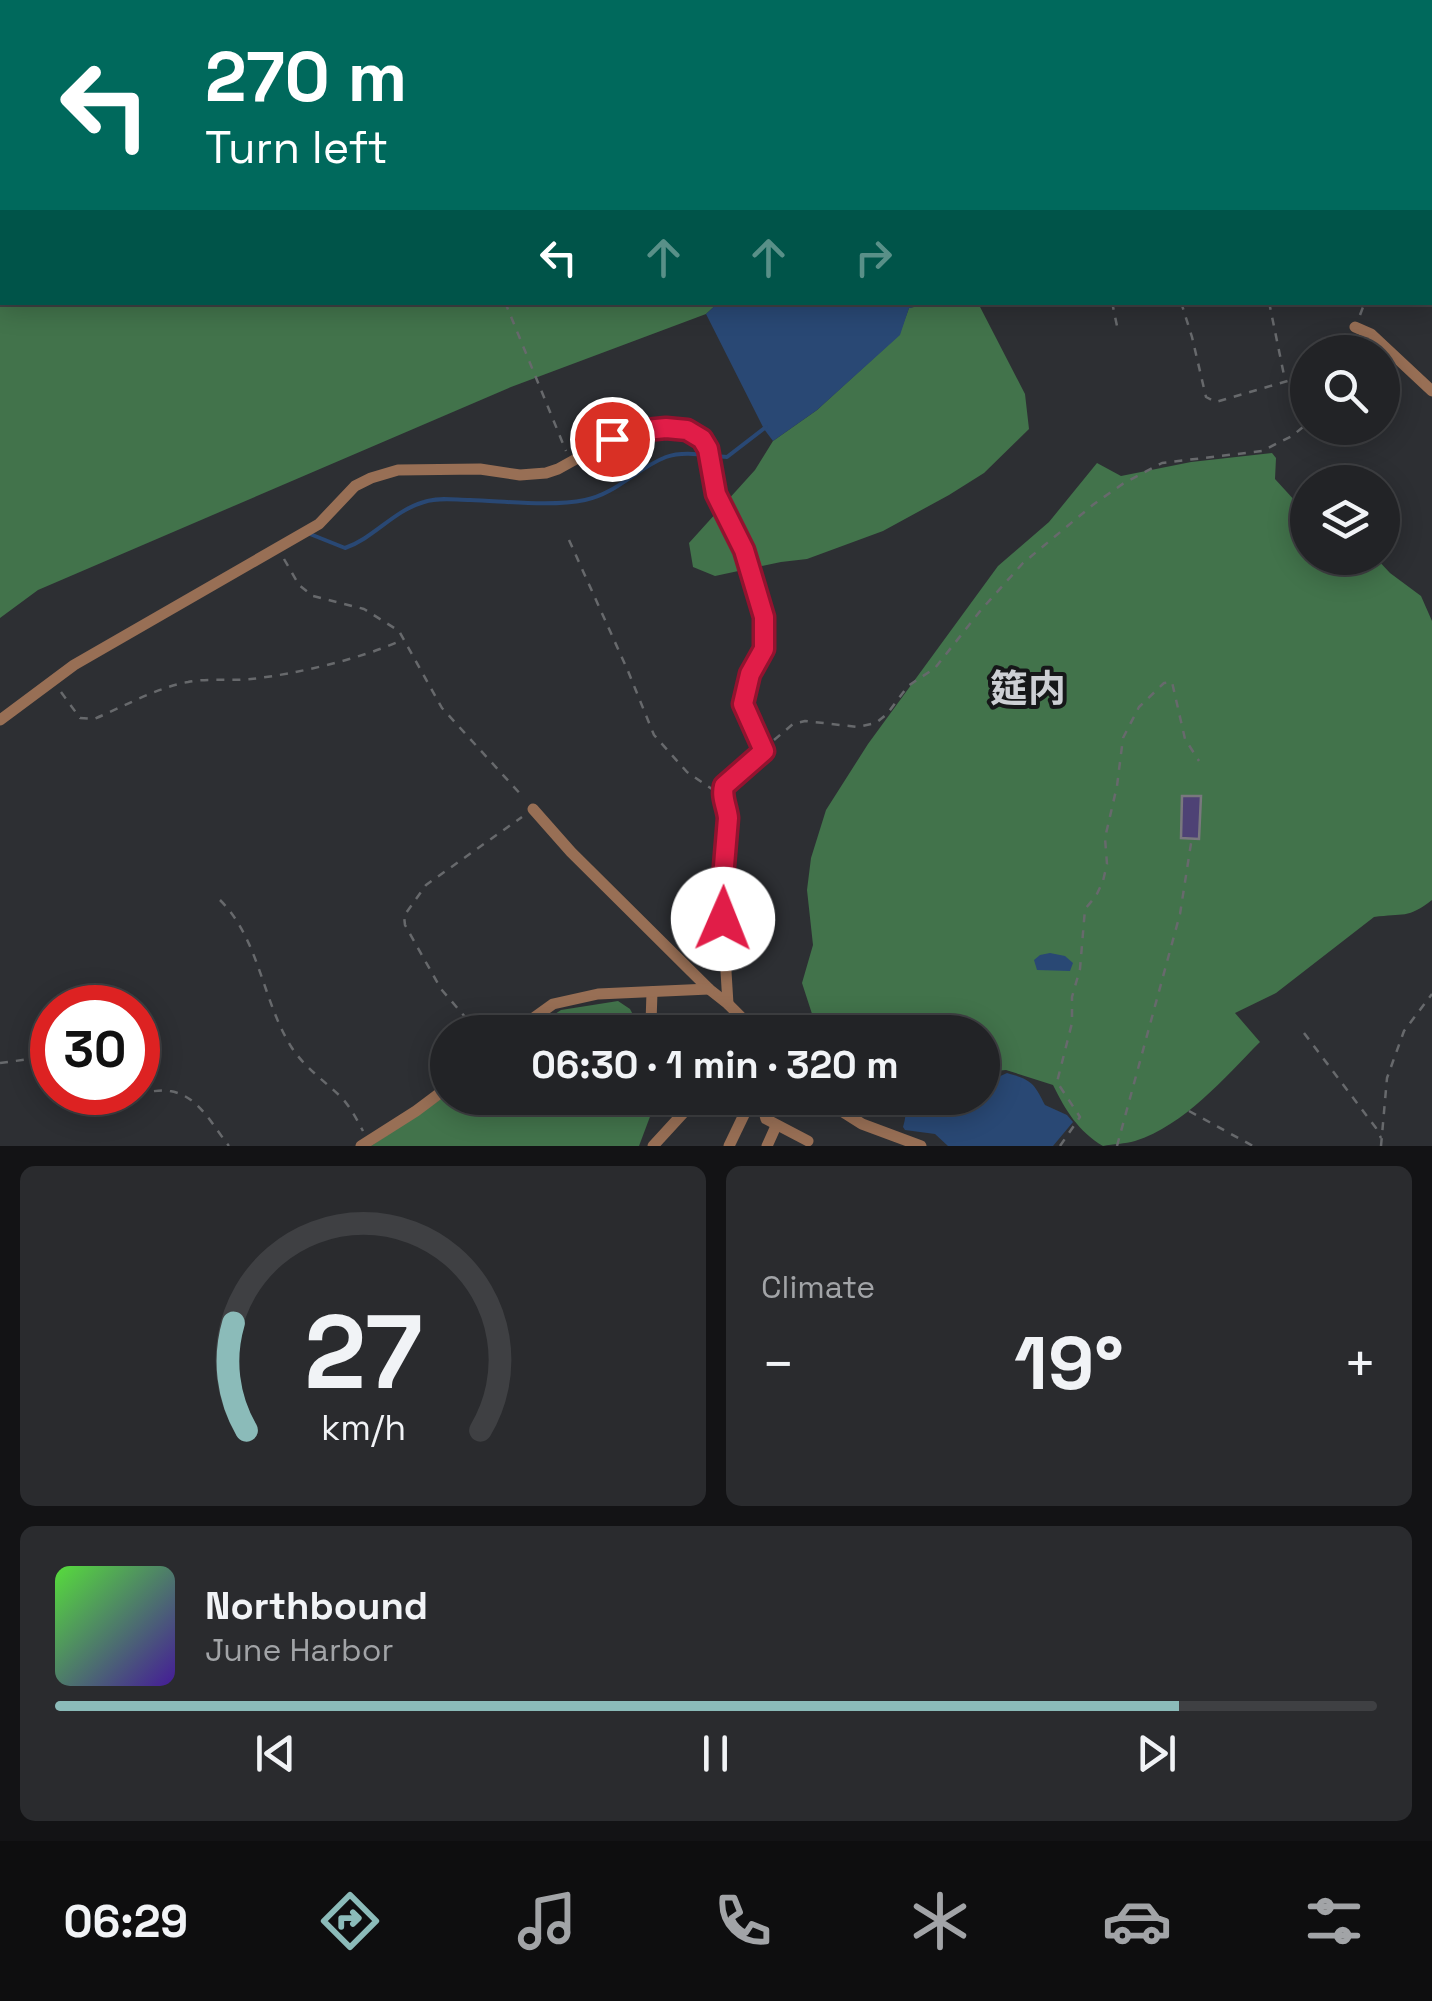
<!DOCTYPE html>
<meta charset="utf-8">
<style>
:root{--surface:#222326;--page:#2a2b2e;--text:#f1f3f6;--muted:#a2a4a7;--line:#3f4043;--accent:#8bbbb9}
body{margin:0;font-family:"Space Grotesk","Noto Sans JP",sans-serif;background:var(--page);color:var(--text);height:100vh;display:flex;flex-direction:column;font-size:38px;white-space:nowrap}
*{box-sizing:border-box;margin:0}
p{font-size:32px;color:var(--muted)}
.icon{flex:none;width:55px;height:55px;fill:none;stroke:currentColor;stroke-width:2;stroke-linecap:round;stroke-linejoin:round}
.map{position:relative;height:1146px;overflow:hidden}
.panel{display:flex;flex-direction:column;gap:20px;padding:20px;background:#131315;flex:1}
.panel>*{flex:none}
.top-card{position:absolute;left:0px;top:0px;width:1432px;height:305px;box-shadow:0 5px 25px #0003,0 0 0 2px var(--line);background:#00695c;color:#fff;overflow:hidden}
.tools{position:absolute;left:1290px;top:335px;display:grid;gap:20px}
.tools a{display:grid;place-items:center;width:110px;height:110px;border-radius:50%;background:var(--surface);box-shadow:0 5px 25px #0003,0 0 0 2px var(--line);font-size:50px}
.speed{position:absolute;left:30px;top:985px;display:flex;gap:20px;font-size:50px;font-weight:700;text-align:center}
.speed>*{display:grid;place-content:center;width:130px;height:130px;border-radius:50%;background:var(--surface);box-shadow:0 5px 25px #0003,0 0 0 2px var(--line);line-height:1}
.speed .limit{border:15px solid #d22;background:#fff;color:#111}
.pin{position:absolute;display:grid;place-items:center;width:85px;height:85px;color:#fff;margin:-42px;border:5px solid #fff;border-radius:50%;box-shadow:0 2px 10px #0007}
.me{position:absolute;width:110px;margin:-55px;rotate:1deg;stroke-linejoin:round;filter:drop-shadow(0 0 8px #0008)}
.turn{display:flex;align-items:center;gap:35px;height:210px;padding:0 40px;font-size:45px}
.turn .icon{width:130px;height:130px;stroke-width:2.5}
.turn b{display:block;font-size:70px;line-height:85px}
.lanes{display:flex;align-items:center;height:95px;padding:0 40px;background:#0003;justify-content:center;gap:50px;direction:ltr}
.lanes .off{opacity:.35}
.big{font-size:75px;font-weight:700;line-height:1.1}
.panel .tile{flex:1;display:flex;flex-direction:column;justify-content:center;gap:15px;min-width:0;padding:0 35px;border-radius:15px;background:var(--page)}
.panel .dial{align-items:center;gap:0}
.dial svg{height:260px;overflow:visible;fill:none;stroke:var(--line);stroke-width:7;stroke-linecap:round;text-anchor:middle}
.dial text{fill:var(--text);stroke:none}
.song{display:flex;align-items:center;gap:30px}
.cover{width:120px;height:120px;border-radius:15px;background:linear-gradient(135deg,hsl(110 70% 55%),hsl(260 70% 35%))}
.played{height:10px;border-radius:5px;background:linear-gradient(90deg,var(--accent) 85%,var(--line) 85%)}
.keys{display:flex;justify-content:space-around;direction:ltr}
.heat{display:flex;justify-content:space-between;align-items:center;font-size:55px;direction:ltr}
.panel .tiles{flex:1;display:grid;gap:20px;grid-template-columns:1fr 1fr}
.tile:last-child{grid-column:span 2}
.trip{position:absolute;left:430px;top:1015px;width:570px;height:100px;border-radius:50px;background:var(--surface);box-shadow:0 5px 25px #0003,0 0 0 2px var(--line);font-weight:700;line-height:100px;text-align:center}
.tab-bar{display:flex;height:160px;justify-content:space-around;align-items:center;background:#0e0e0f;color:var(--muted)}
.tab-bar .icon{width:70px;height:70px}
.tab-bar .active{color:var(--accent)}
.tab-bar b{font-size:45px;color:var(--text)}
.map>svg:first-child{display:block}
.forest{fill:#42734b}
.water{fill:#294874}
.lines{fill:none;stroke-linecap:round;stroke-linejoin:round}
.stream{stroke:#294874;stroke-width:4}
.building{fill:#4e4275;stroke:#79787e;stroke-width:2.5}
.path{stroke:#67696c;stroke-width:2.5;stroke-dasharray:8 8;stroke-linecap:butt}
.lane{stroke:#986f55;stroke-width:5}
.street{stroke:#986f55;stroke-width:11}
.secondary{stroke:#d39268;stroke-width:15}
.route-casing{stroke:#92132f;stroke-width:25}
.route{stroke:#e11d48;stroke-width:18}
.labels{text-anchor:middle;stroke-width:8;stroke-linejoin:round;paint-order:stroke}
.quarter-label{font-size:38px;font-weight:bold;fill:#cdcfd4;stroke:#161719}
</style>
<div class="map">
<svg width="1432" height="1146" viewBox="0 0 1432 1146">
<rect width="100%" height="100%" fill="#2d2f33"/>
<g class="forest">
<polygon points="0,0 357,0 356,2 2,2 2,70 0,68"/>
<polygon points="0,150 2,150 2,302 718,303 706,314 511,387 38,590 0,618"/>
<polygon points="933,303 978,303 1025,394 1029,429 984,473 949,495 883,531 807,559 781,562 715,576 693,567 689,543 755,470 773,441 817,410 899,335 909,308"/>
<path d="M1272 453 1276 458 1275 479 1307 514 1308 558H1376L1390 573 1421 596 1432 621V900C1408 919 1403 913 1374 917L1276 993 1235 1013 1260 1042C1224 1078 1185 1125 1135 1141 1125 1144 1113 1144 1103 1146 1078 1131 1066 1111 1053 1085L1006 1070 983 1072 982 1032H827L814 1020 802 983 813 945 807 890 811 858 826 810 868 744 998 566 1049 522 1097 463 1121 476 1191 462Z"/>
<polygon points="618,1001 630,1009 642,1032 528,1032 561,1010"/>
<polygon points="447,1095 448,1098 657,1098 639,1146 371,1146"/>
</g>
<g class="water">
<polygon points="1353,0 1432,0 1432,115 1430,115 1430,2 1353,2"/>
<polygon points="718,303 718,302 933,303 909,308 900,335 817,410 773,441 764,429 706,314"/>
<polygon points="1050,953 1065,956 1073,963 1070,971 1037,970 1034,960 1040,955"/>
<path d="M1007 1073C1032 1080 1034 1083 1045 1105L1067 1115 1073 1122 1053 1146H948L935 1134 905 1130 903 1127C906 1116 908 1108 896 1103V1098L940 1100 949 1098H982L983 1084Z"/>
</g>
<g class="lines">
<path class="stream" d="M310 534 345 548C374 538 393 511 424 502 438 497 455 500 470 500 504 501 551 507 585 500 616 494 637 468 666 457 685 450 708 456 727 457L766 427"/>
</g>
<polygon class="building" points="1182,796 1201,796 1199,839 1181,838"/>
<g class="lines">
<g class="path">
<polyline points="1430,168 1432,170"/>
<polyline points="505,302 566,451"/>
<polyline points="1112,302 1117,326"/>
<polyline points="1181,302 1192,337 1206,397 1216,402 1308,375"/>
<polyline points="1269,302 1285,380"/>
<polyline points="1360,315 1365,302"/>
<polyline points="1347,352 1352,337"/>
<polyline points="569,540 628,671 654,735 687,772 712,789"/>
<polyline points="284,559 299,585 313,596 364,609 399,631 442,708 524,798"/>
<path d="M61 692 80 718 94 719C123 707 158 687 188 682 208 678 230 681 251 679 296 674 361 659 402 640"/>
<polyline points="774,740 793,724 805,721 858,727 876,723 887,714 908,686 935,668 981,610 1023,563 1094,504 1124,483 1162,463 1262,451 1292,436 1308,423"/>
<path d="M220 900C260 940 262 1001 292 1048 306 1069 325 1081 342 1098 351 1108 357 1120 363 1131"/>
<polyline points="478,1032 441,989 405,925 404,916 426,885 522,817"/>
<polyline points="1304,1033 1376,1128 1381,1138"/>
<polyline points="0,1063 52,1056"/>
<path d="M138 1092C148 1093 160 1089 170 1091 199 1096 212 1125 229 1146"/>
<polyline points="1189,1111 1253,1146"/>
<polyline points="1060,1146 1080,1117 1057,1082 1072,1023 1072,997 1080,969 1085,909 1096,896 1103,881 1107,864 1105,838 1117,786 1123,738 1139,707 1164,683 1172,682 1185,739 1199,761"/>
<polyline points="1117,1146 1180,914 1192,837"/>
<polyline points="1381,1146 1387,1078 1404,1031 1432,994"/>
</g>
<polyline class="lane" points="858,0 859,2"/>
<g class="street">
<polyline points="529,2 531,0"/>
<polyline points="956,2 961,0"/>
<polyline points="1355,327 1371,334 1432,391"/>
<path d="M0 720 74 665 319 524 355 486 371 478 398 470 480 469 520 475 546 473 558 469 612 439 636 431 666 428 687 430 702 439 708 449 716 494 744 550 764 617V649L750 674 743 704 764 751 724 786C721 797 727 807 728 818L721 890 728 1004"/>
<polyline points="533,809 571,852 709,989 728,1004 756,1032"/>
<polyline points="652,992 651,1023 656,1032"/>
<polyline points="514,1032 553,1004 598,994 709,989"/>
<polyline points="766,1098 763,1108 766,1119 808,1141"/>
<polyline points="821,1098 862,1124 921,1146"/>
<polyline points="361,1146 416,1111 448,1087"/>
<polyline points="653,1146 697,1098"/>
<polyline points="729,1146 752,1098"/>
<polyline points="767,1146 776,1126"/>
</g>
<g class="secondary">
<polyline points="1314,2 1314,0"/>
<polyline points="1430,219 1432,221"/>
</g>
</g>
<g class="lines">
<g class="route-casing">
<path id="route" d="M612 439 636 431 666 428 687 430 702 439 708 449 716 494 744 550 764 617V649L750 674 743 704 764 751 724 786C721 797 727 807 728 818L722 890 723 919"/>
</g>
<use href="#route" class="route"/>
</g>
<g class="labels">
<g class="quarter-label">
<text x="1028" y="702">筵内</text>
</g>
</g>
</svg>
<div class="tools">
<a><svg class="icon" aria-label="search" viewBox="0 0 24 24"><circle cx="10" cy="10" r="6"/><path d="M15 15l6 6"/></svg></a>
<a><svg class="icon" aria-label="layers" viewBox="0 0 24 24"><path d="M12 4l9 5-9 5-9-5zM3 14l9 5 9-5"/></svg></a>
</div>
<div class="speed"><div class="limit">30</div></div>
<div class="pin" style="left:612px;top:439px;background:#d93025"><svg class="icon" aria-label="arrive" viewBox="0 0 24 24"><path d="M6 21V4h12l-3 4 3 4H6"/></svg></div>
<svg class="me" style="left:723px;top:919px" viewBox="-20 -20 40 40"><circle r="19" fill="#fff"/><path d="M0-13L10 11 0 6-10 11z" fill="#e11d48"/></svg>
<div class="trip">06:30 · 1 min · 320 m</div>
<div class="top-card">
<div class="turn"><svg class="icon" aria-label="left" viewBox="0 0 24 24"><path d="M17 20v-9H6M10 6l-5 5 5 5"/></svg><div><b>270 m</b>Turn left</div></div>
<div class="lanes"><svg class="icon" aria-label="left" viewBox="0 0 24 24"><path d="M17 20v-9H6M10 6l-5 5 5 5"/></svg><svg class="icon off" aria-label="ahead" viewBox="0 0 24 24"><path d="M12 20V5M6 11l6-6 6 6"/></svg><svg class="icon off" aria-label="ahead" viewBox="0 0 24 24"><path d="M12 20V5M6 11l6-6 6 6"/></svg><svg class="icon off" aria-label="right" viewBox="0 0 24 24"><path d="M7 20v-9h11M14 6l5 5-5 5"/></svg></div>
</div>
</div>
<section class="panel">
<div class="tiles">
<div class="tile dial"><svg viewBox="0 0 100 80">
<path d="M14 69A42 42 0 1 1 86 69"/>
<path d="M14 69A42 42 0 0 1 10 36" stroke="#8bbbb9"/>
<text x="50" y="56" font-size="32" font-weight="700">27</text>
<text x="50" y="72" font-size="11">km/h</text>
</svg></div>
<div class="tile"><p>Climate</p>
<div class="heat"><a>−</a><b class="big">19°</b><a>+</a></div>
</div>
<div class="tile">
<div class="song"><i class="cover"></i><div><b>Northbound</b><p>June Harbor</p></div></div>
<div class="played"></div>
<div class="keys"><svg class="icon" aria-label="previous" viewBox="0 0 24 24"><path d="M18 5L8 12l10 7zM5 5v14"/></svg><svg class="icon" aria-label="pause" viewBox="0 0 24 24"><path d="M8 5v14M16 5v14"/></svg><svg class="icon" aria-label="next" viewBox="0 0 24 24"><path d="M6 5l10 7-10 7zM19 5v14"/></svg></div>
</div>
</div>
</section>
<nav class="tab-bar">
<b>06:29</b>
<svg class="icon active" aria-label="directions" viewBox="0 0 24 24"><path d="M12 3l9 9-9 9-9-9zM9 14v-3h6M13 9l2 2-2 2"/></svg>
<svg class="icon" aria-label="music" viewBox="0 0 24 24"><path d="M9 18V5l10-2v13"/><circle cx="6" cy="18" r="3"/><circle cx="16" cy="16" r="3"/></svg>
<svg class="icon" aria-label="phone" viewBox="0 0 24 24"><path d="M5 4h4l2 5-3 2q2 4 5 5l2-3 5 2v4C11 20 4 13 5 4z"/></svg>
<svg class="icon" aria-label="climate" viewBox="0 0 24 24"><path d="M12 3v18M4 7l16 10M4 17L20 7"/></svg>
<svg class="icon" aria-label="car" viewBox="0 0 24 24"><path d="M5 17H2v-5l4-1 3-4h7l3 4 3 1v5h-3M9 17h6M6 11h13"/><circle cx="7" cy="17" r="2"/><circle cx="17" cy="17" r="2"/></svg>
<svg class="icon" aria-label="filters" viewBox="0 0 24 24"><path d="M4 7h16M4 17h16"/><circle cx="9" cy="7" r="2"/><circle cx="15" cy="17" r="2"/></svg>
</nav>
